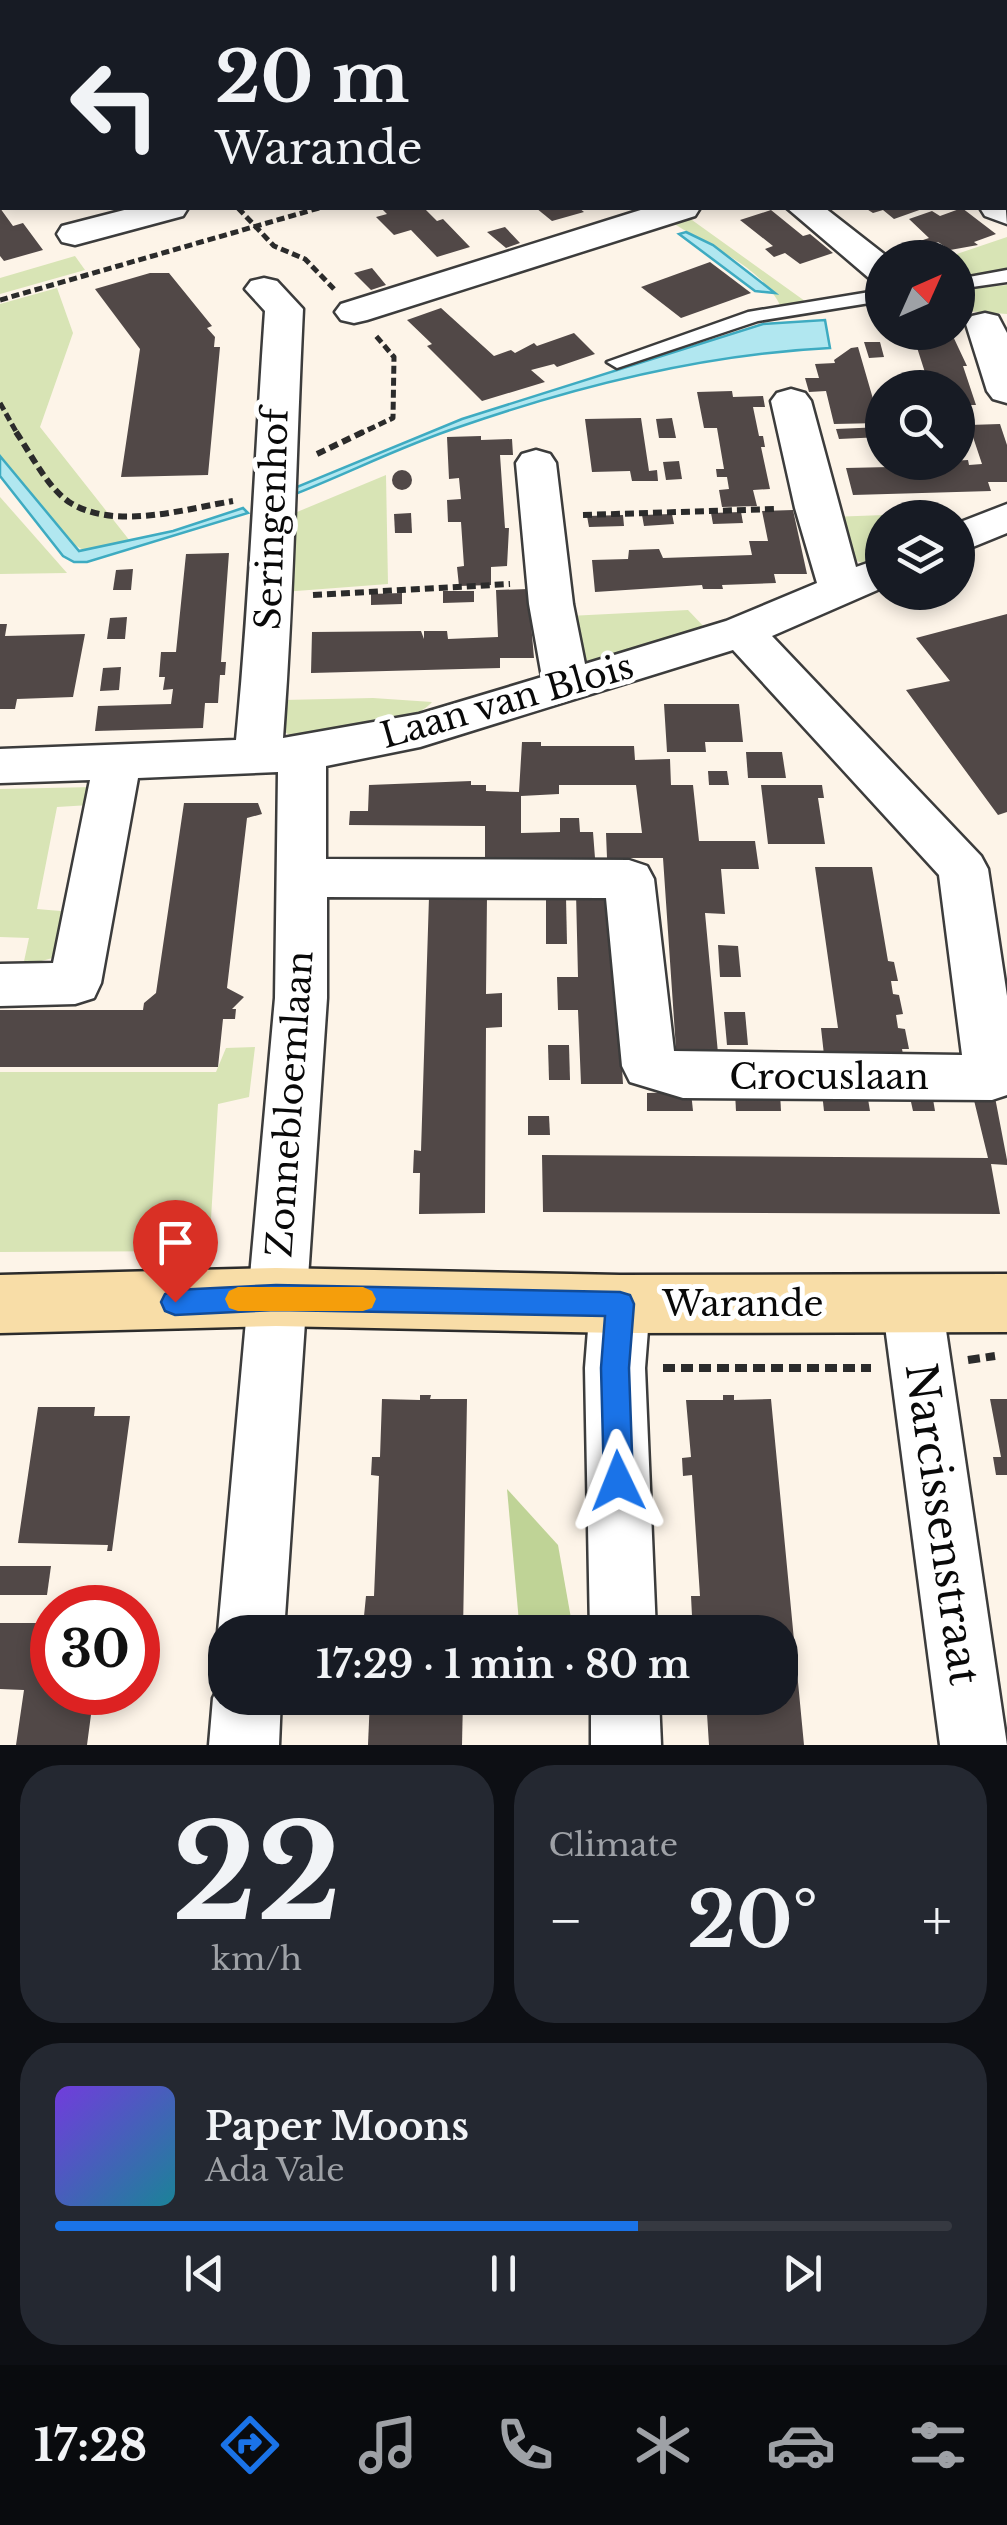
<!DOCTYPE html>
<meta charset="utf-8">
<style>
:root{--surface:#171b24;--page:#242831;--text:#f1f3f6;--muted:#9ea1a6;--line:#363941;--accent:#1a73e8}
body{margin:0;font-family:"Libre Baskerville",serif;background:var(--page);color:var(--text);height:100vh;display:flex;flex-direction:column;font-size:38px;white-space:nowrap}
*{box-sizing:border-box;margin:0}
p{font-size:32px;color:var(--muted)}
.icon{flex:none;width:55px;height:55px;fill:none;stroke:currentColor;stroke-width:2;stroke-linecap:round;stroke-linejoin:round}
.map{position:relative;height:1745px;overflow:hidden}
.side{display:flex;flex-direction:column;gap:20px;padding:20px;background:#0d0f14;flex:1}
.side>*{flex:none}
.hud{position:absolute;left:0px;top:0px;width:1008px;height:210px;box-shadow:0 5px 15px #0003;background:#171b24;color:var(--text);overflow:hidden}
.needle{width:65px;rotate:45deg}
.fabs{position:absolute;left:865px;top:240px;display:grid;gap:20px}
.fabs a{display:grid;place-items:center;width:110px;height:110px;border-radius:50%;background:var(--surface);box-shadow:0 5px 15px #0003;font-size:50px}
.speed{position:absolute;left:30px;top:1585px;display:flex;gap:20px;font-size:50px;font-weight:700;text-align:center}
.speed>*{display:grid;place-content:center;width:130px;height:130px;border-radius:50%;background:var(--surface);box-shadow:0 5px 15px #0003;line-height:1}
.speed .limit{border:15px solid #d22;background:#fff;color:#111}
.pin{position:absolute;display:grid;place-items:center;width:85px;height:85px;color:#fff;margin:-102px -42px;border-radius:50% 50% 50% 0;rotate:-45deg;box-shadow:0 0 10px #0007}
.pin .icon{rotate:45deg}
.me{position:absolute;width:110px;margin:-55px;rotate:358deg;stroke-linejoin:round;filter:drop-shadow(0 0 8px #0008)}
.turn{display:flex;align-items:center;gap:35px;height:210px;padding:0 50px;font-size:45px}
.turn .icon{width:130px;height:130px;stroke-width:2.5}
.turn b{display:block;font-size:70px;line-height:85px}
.big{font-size:75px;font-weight:700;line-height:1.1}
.side .tile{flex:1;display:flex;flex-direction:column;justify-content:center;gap:15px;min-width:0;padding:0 35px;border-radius:40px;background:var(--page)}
.side .dial{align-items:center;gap:0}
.dial b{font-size:130px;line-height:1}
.song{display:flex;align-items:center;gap:30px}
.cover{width:120px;height:120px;border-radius:15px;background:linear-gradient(135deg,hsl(260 70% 55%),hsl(190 70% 35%))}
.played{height:10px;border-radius:5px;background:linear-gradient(90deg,var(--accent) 65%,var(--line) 65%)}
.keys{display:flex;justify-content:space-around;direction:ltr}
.heat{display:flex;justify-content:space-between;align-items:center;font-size:55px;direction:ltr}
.side .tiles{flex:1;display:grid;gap:20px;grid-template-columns:1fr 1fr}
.tile:last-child{grid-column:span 2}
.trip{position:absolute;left:208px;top:1615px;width:590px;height:100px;border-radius:40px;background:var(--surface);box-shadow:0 5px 15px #0003;font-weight:700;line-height:100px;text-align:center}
.dock{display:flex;height:160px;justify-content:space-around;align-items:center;background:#090b0e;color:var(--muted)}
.dock .icon{width:70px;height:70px}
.dock .active{color:var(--accent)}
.dock b{font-size:45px;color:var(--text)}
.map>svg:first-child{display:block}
.green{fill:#d8e4b5}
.forest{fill:#bfd396}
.water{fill:#b1e7f0;stroke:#3eabc1;stroke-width:2.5}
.building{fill:#514847}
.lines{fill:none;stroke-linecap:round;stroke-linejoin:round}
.service-casing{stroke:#3c3c3c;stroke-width:5}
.minor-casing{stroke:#3c3c3c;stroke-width:5}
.secondary-casing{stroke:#2b2b2b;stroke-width:5}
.path-far2{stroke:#2b2b2b;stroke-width:5;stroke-dasharray:8 4;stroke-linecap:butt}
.path-far1{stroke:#2b2b2b;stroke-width:6;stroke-dasharray:9 5;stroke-linecap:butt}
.path{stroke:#2b2b2b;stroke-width:8;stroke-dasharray:12 6;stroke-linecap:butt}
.service{fill:#fff;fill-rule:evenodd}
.minor{fill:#fff;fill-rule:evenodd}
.secondary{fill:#f8dda7;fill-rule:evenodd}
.route{fill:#1a73e8;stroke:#114b97;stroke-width:2.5}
.slow{fill:#f59e0b}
.labels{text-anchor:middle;stroke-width:10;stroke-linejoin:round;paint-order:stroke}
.street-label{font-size:35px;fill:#090909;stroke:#fff}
.near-street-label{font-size:42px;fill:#090909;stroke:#fff}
</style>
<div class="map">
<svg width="1007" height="1745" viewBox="0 0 1007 1745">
<rect width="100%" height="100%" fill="#fdf4e8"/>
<g class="green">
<path d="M685 215 809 304 781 307C761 264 705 246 669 220Z"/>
<polygon points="1007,237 1007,271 958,279 958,258 945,258"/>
<polygon points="75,256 85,270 0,294 0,278"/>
<polygon points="1007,285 1007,314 965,311 958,315 958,290"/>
<polygon points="57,288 73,333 40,427 130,541 85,551 66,540 0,456 0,304"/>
<polygon points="386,475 388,584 283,592 285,517"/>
<polygon points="0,497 67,573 0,574"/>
<polygon points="912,514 917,517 882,518 882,561 869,566 840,554 830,517"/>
<polygon points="688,610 706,629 590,663 579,659 569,616"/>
<path d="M373 698 432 702C415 723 337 738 309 740 297 740 288 735 279 728L283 700Z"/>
<polygon points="93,787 90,805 57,807 37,909 72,912 60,956 23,966 29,938 0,937 0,789"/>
<polygon points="255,1047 249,1097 218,1104 209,1251 0,1252 0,1072 216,1072 226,1048"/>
</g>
<polygon class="forest" points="507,1489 558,1545 572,1624 519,1622"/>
<g class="water">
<polygon points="686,232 713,245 775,293 755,291 679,234"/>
<path d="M825 320 830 348C705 354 577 386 459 427 401 446 347 474 290 496L287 491 462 419 763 324Z"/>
<polygon points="0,456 79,551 173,531 243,508 248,513 87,562 74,562 63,556 0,476"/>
</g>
<g class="building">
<polygon points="0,208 13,226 23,223 43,250 4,261 0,256"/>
<polygon points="381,208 424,208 437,221 443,219 470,247 437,257 411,230 394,235 376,217 387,214"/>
<polygon points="536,208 579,208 584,212 552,221"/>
<polygon points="865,208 925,208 894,219 883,210 873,213"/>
<polygon points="962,208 996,234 974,242 978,245 950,250 938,242 927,246 920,241 929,238 909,219 932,211 940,216"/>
<polygon points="771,210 803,236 810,234 833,253 800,264 785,253 774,257 765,249 773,246 740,220"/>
<polygon points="505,227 520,243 506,248 487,232"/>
<polygon points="710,262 751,293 681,318 641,287"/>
<polygon points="372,268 386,285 371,290 354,273"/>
<polygon points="150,273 169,273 212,326 207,328 215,337 214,347 220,347 208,475 121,477 140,349 95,289"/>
<polygon points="441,308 494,356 511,350 515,353 534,343 537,346 574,333 595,354 557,367 554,364 531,370 545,382 482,401 427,346 432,344 407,320"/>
<polygon points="912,332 951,332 967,366 963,366 976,405 959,405 964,420 958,421 958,388 930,388"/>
<polygon points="864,342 880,342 884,357 869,358"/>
<polygon points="858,347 880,423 834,424 826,391 809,392 805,378 819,378 815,364 835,363 834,360 851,348"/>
<polygon points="732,391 733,397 763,396 765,407 753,407 759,436 763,436 765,447 761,447 770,489 753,490 757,506 722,507 719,490 729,489 727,477 717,477 716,469 724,469 717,428 704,428 697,392"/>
<polygon points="641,418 649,471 657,470 658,481 632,481 630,471 592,472 585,419"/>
<polygon points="672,418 676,438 659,438 656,419"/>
<polygon points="1000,424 1007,445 1007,482 988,482 991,491 853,495 846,468 934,466 933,462 968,460 969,465 982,464 969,425"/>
<polygon points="882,427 882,437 839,439 836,429"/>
<polygon points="481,436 481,440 512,439 513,455 500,455 505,528 509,528 507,566 491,567 491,585 459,586 457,567 464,566 461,522 448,522 447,500 461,499 459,478 449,479 447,437"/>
<polygon points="679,461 682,479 666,480 663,462"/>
<circle cx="402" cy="480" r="10"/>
<polygon points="793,510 807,574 774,574 776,583 722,585 723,589 703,589 702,585 595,592 592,560 628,559 629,550 659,549 663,558 752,555 749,541 768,541 762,511"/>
<polygon points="741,512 743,523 713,524 711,513"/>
<polygon points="411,513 412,533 395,533 394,514"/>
<polygon points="672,514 674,524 644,526 642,515"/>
<polygon points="623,515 624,526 589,527 587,516"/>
<polygon points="229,553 221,662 226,662 225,675 220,675 218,703 205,703 203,728 95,731 98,706 171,704 173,689 163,690 165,677 159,677 161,652 176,652 186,554"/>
<polygon points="133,569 131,590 113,590 116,570"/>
<polygon points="528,589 534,658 500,658 500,668 311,673 312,632 421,631 424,639 424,631 447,631 448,639 498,637 496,590"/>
<polygon points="443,591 474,591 474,602 443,603"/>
<polygon points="402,593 402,604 371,605 371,594"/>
<polygon points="1007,614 1007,812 998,815 906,690 950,681 916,638"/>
<polygon points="127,617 125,639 107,639 110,618"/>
<polygon points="0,624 7,624 5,636 85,634 73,697 17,699 15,709 0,709"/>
<polygon points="121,667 119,690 100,691 103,668"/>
<polygon points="664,704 739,704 743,742 705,742 706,752 667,752"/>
<polygon points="522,742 541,742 541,746 634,746 635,760 670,759 671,785 693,785 699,841 755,841 759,869 721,869 725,914 705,913 719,1064 677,1064 663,858 607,858 606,833 642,833 636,785 559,785 559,794 521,796 521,833 560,832 560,818 579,818 580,832 593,832 595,858 485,859 485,826 349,825 350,811 368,811 369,785 471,781 471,785 486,785 486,791 519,792"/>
<polygon points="746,752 782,752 786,778 748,778"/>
<polygon points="708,771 727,771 729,785 709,785"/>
<polygon points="761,785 822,785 824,798 818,798 825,844 768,844"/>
<polygon points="184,803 258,803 262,814 247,818 227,988 244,997 232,1009 236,1009 235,1019 223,1019 218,1067 0,1067 0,1010 143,1010 144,1003 156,993"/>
<polygon points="815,867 872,867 888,961 894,962 898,981 891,981 893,994 899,995 903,1014 896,1015 898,1028 905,1029 909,1049 902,1049 905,1064 825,1064 821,1028 838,1028"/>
<polygon points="576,893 612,893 623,1084 581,1084 578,1010 558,1010 557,977 578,977"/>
<polygon points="487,896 486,994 502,993 502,1027 486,1028 485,1213 419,1214 420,1173 413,1173 414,1150 421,1151 429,897"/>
<polygon points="546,897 566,897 567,944 546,944"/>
<polygon points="718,945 738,946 741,977 720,977"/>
<polygon points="724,1012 745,1012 748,1045 727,1045"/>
<polygon points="548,1045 569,1045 570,1080 549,1080"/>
<polygon points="691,1092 693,1111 647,1111 647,1093"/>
<polygon points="972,1092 994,1092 1007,1160 1007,1165 991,1164 1000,1214 543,1212 542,1155 988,1158"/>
<polygon points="735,1093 780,1093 781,1111 736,1111"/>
<polygon points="822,1093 867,1093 870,1111 824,1111"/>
<polygon points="909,1093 932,1093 935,1111 913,1111"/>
<polygon points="528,1116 549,1116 550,1135 528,1135"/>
<polygon points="420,1395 431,1395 430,1399 467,1399 463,1632 373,1632 373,1616 364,1616 366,1596 374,1596 379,1476 371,1475 372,1457 380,1457 382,1399 420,1400"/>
<polygon points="723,1395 734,1395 734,1400 771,1399 804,1745 709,1745 706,1698 780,1698 780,1632 702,1632 701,1615 692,1616 691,1596 700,1596 692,1475 683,1476 682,1458 691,1457 686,1400 723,1400"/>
<polygon points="990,1399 1007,1399 1007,1475 996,1475 993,1457 1001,1457"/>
<polygon points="38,1407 95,1407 94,1416 130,1416 112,1551 107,1551 108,1545 18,1543"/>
<polygon points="0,1566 51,1566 47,1595 0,1595"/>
<polygon points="0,1623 52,1623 52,1692 94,1692 87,1745 16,1745 24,1690 0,1689"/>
<polygon points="370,1698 463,1698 462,1745 368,1745"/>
</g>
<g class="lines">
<g class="service-casing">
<g id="service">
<polygon points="1007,270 1007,282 958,289 958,279"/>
<polygon points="882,290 882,301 758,321 617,368 607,362 748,312"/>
</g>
</g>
<g class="minor-casing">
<g id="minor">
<polygon points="632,0 666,0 667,2 633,2"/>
<polygon points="734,0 769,0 770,2 735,2"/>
<rect x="0" y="64" width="2" height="20"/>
<rect x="0" y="123" width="2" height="24"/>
<rect x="1005" y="130" width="2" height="22"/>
<polygon points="1005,199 1007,224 985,216 980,208 1005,208"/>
<polygon points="132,208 188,208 183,216 75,245 62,242 57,234 62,226"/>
<polygon points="647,208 700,208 695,216 367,320 354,323 341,320 335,312 341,304"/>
<polygon points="787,208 825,208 889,258 882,258 882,281 869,278"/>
<path d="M264 278 277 281 303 309C296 452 294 595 283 738L419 714 542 677 529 604 516 463 522 454 536 450 550 454 556 463 573 604 585 664 726 621 817 583 795 508 771 401 777 393 791 389 805 393 811 401 856 567 882 558V588L772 636 981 856 988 869 1007 996V1095L992 1100 683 1098 630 1082 622 1066 606 898 327 897V998L284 1632H225V1650L218 1632 275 998 278 772 138 778 101 983 94 998 75 1004 0 1006V964L53 963 90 780 0 783V749L236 740C250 597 255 454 265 311L245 289 251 281ZM733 650 939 875 962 1055 674 1051 654 879 647 866 629 860 326 859V766L420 747Z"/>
<polygon points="985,313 998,316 1007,333 1007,403 993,399 987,391 966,324 972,316"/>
<polygon points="1007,504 1007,533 958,553 958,523"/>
<polygon points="912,1276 933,1284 942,1303 1007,1745 940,1745 882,1303 891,1284"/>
<polygon points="620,1277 641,1285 650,1304 645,1368 656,1632 590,1632 585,1368 590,1304 599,1285"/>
<polygon points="225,1673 225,1698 281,1698 279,1745 209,1745 213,1698"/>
<polygon points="591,1698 659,1698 661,1745 591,1745"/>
</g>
</g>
<g class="secondary-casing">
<polygon id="secondary" points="276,1268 620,1275 1007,1274 1007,1332 620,1333 276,1326 0,1333 0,1275"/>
</g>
<g class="path-far2">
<polyline points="379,2 387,0"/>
<polyline points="238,208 274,246 305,259 334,289"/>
<polyline points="0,300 319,208"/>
<polyline points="0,403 18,435"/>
<polyline points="357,435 393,418 394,357 376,336"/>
</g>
<g class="path-far1">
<path d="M16 432C31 454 47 487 69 502 114 531 185 509 233 501"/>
<polyline points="317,454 363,432"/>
<polyline points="583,515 775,509"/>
<polyline points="313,595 510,584"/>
</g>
<g class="path">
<polyline points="968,1360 995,1356"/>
<polyline points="663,1368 871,1368"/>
</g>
<use href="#service" class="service"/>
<use href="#minor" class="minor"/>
<use href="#secondary" class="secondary"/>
</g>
<polygon class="route" points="276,1285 620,1292 630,1295 634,1304 629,1368 633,1481 628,1491 618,1495 608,1491 604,1481 601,1368 605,1316 276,1310 175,1315 165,1311 161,1302 165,1294 175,1290"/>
<polygon class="slow" points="238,1287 363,1287 372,1291 376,1299 372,1308 363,1311 238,1311 229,1308 225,1299 229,1291"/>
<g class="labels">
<g class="street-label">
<text transform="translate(272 519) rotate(-88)" y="12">Seringenhof</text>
<text transform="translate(507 701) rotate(-16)" y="12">Laan van Blois</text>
<text x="829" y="1089">Crocuslaan</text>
<text transform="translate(290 1104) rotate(-86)" y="12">Zonnebloemlaan</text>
<text x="743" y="1316">Warande</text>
</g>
<g class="near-street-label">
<text transform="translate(943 1524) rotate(82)" y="15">Narcissenstraat</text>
</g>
</g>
</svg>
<div class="fabs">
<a><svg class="needle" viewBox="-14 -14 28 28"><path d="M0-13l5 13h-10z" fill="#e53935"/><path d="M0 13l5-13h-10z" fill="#9ea1a6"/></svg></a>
<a><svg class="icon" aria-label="search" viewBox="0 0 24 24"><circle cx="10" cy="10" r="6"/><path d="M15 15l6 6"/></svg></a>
<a><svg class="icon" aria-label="layers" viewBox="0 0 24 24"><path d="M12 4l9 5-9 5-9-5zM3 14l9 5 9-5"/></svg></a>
</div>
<div class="speed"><div class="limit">30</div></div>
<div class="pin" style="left:175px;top:1302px;background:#d93025"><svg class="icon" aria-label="arrive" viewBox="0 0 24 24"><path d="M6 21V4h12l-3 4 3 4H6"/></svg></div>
<svg class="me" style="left:618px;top:1481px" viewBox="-20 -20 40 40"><path d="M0-17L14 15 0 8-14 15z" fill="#1a73e8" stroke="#fff" stroke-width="4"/></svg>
<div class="trip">17:29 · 1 min · 80 m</div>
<div class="hud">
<div class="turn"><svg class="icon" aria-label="left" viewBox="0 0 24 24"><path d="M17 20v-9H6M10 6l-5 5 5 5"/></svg><div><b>20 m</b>Warande</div></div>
</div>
</div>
<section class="side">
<div class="tiles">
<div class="tile dial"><b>22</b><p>km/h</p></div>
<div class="tile"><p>Climate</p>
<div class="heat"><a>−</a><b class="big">20°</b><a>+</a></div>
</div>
<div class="tile">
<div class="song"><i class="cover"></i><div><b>Paper Moons</b><p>Ada Vale</p></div></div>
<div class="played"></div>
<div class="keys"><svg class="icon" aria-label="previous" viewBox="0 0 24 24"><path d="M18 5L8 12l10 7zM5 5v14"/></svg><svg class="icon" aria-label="pause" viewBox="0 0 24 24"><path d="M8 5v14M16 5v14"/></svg><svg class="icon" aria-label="next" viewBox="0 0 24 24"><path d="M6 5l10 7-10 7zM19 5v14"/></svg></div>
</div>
</div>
</section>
<nav class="dock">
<b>17:28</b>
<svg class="icon active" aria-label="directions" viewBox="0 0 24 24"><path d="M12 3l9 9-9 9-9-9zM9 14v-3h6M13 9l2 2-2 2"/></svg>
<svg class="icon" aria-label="music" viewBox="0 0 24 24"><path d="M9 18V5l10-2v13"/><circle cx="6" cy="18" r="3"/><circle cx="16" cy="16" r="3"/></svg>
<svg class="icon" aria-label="phone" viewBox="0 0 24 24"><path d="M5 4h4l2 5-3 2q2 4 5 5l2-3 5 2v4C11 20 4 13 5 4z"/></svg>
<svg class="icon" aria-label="climate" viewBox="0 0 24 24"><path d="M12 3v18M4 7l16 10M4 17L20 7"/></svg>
<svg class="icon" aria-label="car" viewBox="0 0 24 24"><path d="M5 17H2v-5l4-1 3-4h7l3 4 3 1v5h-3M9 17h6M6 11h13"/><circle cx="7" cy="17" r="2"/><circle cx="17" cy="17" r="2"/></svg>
<svg class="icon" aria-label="filters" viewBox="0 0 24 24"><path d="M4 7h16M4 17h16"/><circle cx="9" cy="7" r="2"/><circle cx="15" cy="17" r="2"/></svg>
</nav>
